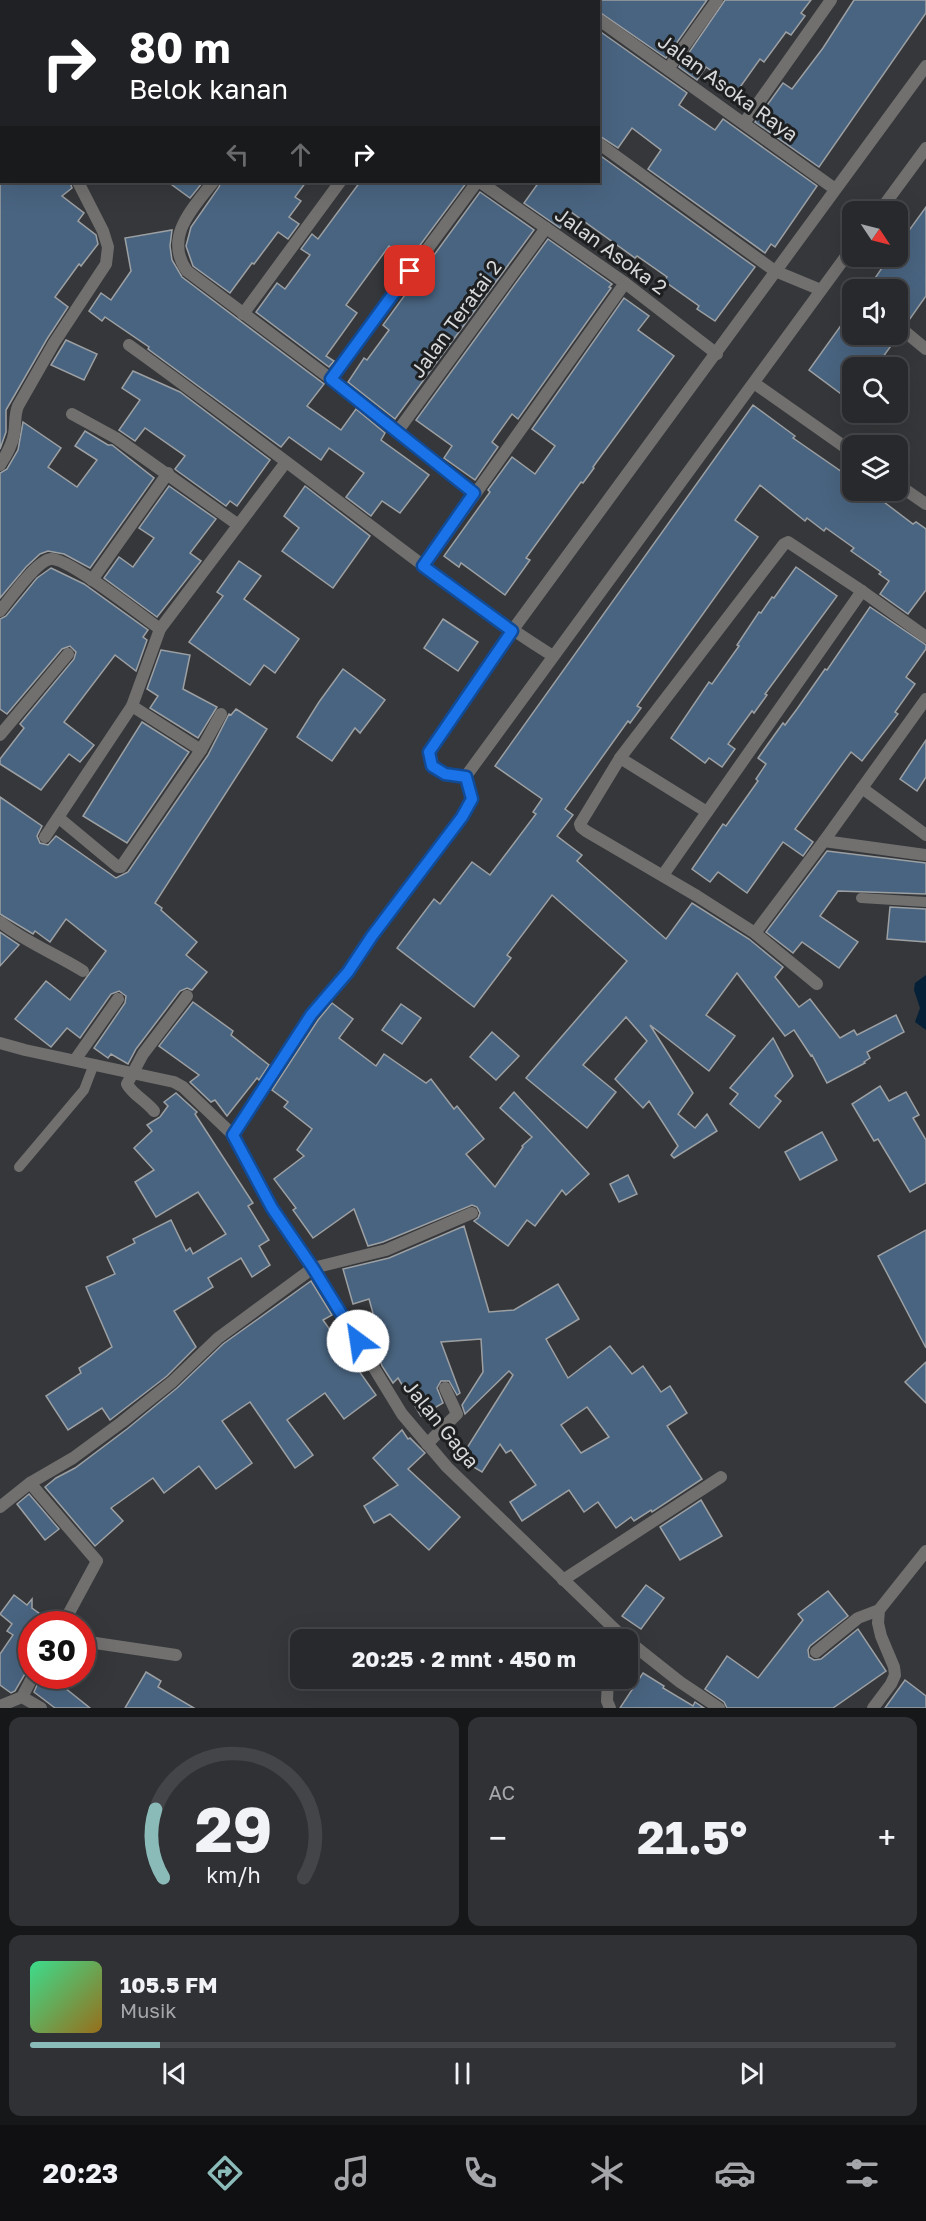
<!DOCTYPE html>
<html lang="id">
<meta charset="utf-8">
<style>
:root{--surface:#28292c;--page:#303134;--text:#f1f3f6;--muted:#a5a6a9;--line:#444548;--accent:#8bbbb9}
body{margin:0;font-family:"Golos Text",sans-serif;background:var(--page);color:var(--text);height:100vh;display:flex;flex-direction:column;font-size:22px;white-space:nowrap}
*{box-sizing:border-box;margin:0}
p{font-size:20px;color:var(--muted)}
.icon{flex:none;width:33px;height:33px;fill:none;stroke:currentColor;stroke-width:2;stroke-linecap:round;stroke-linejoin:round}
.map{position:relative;height:1708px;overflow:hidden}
.sheet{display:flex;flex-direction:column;gap:9px;padding:9px;background:#161718;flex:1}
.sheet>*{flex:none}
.banner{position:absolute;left:0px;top:0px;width:600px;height:183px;box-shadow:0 6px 24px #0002,0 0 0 2px var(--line);background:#202124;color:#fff;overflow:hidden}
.needle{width:39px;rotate:125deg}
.fabs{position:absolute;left:842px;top:201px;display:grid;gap:12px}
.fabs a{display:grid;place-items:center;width:66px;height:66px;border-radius:12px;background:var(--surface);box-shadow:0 6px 24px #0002,0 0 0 2px var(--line);font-size:30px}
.speed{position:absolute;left:18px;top:1611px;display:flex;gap:12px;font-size:30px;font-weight:700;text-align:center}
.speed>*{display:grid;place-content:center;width:78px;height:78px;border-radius:50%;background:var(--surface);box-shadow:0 6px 24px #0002,0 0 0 2px var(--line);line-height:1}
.speed .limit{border:9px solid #d22;background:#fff;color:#111}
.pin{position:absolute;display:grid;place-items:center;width:51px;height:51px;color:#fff;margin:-26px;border-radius:12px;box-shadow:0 3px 9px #0006}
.me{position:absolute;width:66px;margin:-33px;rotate:329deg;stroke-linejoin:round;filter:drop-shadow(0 0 4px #0008)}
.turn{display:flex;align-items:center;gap:21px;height:126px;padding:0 30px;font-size:27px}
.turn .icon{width:78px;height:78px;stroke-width:2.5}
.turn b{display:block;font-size:42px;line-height:51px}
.lanes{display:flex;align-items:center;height:57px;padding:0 30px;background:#0003;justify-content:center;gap:30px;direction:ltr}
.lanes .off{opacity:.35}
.big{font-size:45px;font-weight:700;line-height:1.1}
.sheet .widget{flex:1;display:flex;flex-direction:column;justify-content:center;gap:9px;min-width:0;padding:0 21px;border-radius:12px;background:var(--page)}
.sheet .dial{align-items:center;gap:0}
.dial svg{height:156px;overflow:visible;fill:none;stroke:var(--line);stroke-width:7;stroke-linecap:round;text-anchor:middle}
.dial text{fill:var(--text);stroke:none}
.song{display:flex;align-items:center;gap:18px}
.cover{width:72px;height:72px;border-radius:9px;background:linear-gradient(135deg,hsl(150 70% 55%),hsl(40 70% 35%))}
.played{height:6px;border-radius:3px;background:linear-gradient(90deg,var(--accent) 15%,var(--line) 15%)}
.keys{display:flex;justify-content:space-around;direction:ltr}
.heat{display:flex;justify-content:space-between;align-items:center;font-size:33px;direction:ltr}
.sheet .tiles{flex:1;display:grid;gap:9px;grid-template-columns:1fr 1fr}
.widget:last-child{grid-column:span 2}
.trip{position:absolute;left:290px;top:1629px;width:348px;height:60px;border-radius:12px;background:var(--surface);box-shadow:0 6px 24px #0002,0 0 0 2px var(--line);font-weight:700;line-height:60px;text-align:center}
.tab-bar{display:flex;height:96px;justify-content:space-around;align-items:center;background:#101012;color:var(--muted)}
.tab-bar .icon{width:42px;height:42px}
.tab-bar .on{color:var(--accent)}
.tab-bar b{font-size:27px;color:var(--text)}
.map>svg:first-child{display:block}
.water{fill:#062037}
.building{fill:#496480;stroke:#9da0a3;stroke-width:1.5;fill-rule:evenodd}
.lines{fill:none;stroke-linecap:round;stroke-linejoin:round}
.service{stroke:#71706f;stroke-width:10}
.minor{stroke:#71706f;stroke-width:12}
.route-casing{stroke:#114b97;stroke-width:15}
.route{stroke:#1a73e8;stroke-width:10}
.labels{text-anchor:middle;stroke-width:6;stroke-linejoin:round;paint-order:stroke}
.street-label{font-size:20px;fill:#d7d9da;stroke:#1d1f20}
</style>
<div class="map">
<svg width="926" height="1708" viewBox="0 0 926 1708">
<rect width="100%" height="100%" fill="#35373a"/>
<polygon class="water" points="926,975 926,1030 915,1022 920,1008 914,990 915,983"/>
<g class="building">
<polygon points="598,0 707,0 666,58 598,11"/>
<polygon points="725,0 811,0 801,13 805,16 791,35 786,32 764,62 760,59 738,90 706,67 697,80 679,67"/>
<polygon points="854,0 926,0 926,13 819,167 755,122 783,83 792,89 823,48"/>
<polygon points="598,30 687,93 679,105 715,130 723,119 817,186 775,247 771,244 765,253 648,169 661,150 632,128 618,148 598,135"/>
<polygon points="598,154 755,267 715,321 697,309 699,306 664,281 667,277 637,256 635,258 571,212 560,228 524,203 539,182 598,182"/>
<polygon points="0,182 70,182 72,188 62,196 84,213 78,221 96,235 98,244 81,266 79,264 55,297 68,307 47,339 6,410 6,432 0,449"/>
<polygon points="168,182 203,182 190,198"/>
<polygon points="221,182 306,182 295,197 301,201 289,217 299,224 288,239 278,232 254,264 252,263 230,293 193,266 186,246 191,227 219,187"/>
<polygon points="360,182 467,182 409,260 389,246 346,305 357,313 326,356 334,361 329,367 256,312 277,283 285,289 310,255 301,249 312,234 318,239"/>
<polygon points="480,192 534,230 395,419 348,382 364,358 367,360 389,330 383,325"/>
<polygon points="926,207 926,296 907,323 901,322 897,324 897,290 867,290 890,256 897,256 897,247"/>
<polygon points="172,230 170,246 172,260 182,277 324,384 307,406 341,430 356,409 385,433 381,440 429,475 400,513 382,501 371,516 346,497 364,473 329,448 321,460 289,437 281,447 148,349 149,347 105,317 102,321 89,311 101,293 111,300 131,271 125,238"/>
<polygon points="548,239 612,284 609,287 611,288 518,419 512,414 492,442 498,447 475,480 444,458 452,446 416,420"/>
<polygon points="624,298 649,316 638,330 674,356 593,467 594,468 583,483 581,482 526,558 530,560 505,595 461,563 459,567 444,556 490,492 488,490 512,457 535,474 555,446 532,429"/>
<polygon points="852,310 852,334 896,334 898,336 875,368 852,368 852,402 809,370"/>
<polygon points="66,340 97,354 84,380 51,365"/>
<polygon points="133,371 180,392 270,460 237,506 230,501 226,506 176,470 175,469 185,456 145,428 135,441 119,430 140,400 122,388"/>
<polygon points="753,405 795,436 793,438 852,479 852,490 868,490 913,524 916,522 926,529 926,590 908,614 880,594 889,581 879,574 881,572 851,551 854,548 826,528 824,531 807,518 805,521 760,485 735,520 758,537 637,706 641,708 630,723 628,721 565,809 573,815 557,836 582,855 577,861 666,939 692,903 749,939 783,967 775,977 799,1007 810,999 840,1038 854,1030 857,1035 896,1015 904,1032 867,1052 870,1058 864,1062 865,1063 827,1083 812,1055 811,1056 794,1030 785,1036 737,973 706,1015 735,1036 709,1071 650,1025 693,1093 678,1114 695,1128 707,1114 717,1131 674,1158 671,1155 678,1146 649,1101 643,1108 615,1079 647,1041 626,1017 583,1065 616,1092 587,1128 526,1078 627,961 552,895 507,955 511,958 474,1007 397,948 434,899 440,904 472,862 490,875 536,814 533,812 542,799 495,766"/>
<polygon points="23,422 61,448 48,467 77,487 97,460 75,446 85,431 108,445 112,445 154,478 90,568 64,554 48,551 40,554 26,567 0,598 0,473 7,469 18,450"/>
<polygon points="169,486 216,519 190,553 201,561 157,617 104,578 119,557 133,567 154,538 139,528"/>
<polygon points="305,486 370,536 333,588 282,551 299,528 284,516"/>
<polygon points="239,561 261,576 244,599 299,639 275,673 264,665 250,685 189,642 223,596 217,592"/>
<polygon points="796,567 837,596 765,694 767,695 754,713 752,711 728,744 735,749 722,767 709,758 705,763 671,738 709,682 712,684 739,646 737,645 759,612 761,613 772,597 774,598"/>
<polygon points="51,568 84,584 148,630 143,637 147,640 136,671 115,655 64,722 94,745 80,762 69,754 41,790 0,764 0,759 24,728 20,724 74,659 76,652 70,646 62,649 7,714 0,709 0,619 6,616 37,578"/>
<polygon points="870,607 926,645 926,649 906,677 915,684 895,712 898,714 862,761 851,752 795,829 813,842 803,856 783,842 747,893 718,872 710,882 692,869 723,824 726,826 758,781 756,779 766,764 758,758 783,723 785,725 797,709 825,669 827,670"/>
<polygon points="443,619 478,642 458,671 424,648"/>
<polygon points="161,650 190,655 183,689 217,707 198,738 150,708 158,696 147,689"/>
<polygon points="343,669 385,700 360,733 355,728 332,761 297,737 319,702"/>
<polygon points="236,709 267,729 155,903 162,908 161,910 197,942 186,955 207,972 192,990 187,988 180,991 136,1049 128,1064 111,1054 108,1058 94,1048 125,1003 126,996 119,991 111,994 80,1038 67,1028 51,1047 15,1019 46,981 70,1000 106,951 66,919 50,942 35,931 33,934 0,914 0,797 42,826 37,836 40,843 48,845 56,836 116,878 128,872 208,755 229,714 231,715"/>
<polygon points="142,722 189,752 127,843 83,816"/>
<polygon points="926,740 926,777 917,791 900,779"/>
<polygon points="827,851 926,863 926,894 838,891 820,916 858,942 839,968 802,942 793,953 766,932"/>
<polygon points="890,907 926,909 926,942 887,939"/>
<polygon points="0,932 19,945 0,966"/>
<polygon points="193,1002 233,1031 231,1035 269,1065 259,1080 257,1078 227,1116 215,1100 211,1102 190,1082 199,1075 159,1046"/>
<polygon points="332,1003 353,1019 339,1038 376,1066 384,1054 426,1083 431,1079 454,1109 457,1106 484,1139 466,1154 495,1187 523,1147 522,1146 532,1137 500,1108 514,1092 589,1174 566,1195 562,1190 535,1226 527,1220 508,1246 474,1221 478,1218 480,1213 477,1207 472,1205 383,1242 368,1246 354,1209 313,1238 293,1210 296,1208 274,1179 304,1156 297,1150 312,1129 284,1107 288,1102 272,1090 318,1020"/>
<polygon points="401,1004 421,1018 402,1044 382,1030"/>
<polygon points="492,1032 519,1056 496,1080 470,1057"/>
<polygon points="773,1038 793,1076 775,1096 781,1101 759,1128 730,1104 738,1094 730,1088"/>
<polygon points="880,1086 889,1101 906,1092 919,1115 913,1118 926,1140 926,1183 910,1192 878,1139 874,1141 852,1104"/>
<polygon points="176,1093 197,1112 195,1114 253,1203 248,1206 269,1240 259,1246 270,1265 252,1277 241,1258 208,1278 213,1287 174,1311 196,1347 167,1376 110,1420 102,1408 68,1430 46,1396 81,1373 79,1368 112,1347 86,1287 115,1274 107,1257 135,1243 133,1239 171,1220 186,1251 190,1248 193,1254 226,1234 198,1192 156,1217 135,1182 154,1170 134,1148 152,1131 147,1125 160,1117 168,1106 164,1102"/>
<polygon points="822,1132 837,1160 800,1180 785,1152"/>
<polygon points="628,1175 637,1194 619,1202 610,1184"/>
<path d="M464 1226 489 1312 514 1310 558 1284 579 1319 546 1339 568 1378 610 1346 632 1374 643 1366 661 1392 670 1386 687 1413 667 1426 702 1479 652 1512 651 1510 634 1521 631 1517 616 1528 598 1502 584 1512 569 1490 522 1521 510 1502 536 1485 511 1450 506 1453 500 1444 482 1472 460 1459 513 1375 509 1371 465 1414 462 1405 483 1372 481 1339 441 1342 460 1393 457 1395 449 1381H441L437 1388 443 1403 421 1416 398 1378 393 1383 382 1366 372 1333 378 1331 369 1299 353 1304 343 1269 389 1258ZM587 1407 609 1437 581 1453 561 1425Z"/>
<polygon points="926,1230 926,1348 878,1256"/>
<polygon points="311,1281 332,1315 323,1320 376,1395 344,1419 325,1393 287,1420 313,1455 295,1468 250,1402 222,1421 252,1463 216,1489 199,1466 164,1493 153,1478 111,1508 123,1521 95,1546 45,1487 56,1478 75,1468 127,1429 177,1388 223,1344"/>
<polygon points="926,1362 926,1403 905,1382"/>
<polygon points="402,1430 408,1439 410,1438 425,1453 408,1469 460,1517 429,1550 390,1514 374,1523 364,1506 398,1485 373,1458"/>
<polygon points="29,1494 59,1529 45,1540 17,1504"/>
<polygon points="701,1500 722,1536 680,1560 660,1527"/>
<polygon points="646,1585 664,1598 641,1629 622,1616"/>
<polygon points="828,1591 848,1616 810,1646 808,1650 809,1657 814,1660 821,1659 858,1629 886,1671 833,1708 727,1708 724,1702 705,1689 727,1656 758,1678 803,1620 798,1614"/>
<polygon points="14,1595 27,1605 32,1599 32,1608 54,1624 32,1624 32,1668 26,1672 15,1691 11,1693 0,1685 0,1654 13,1635 7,1631 12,1624 0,1614"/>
<polygon points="146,1672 161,1681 158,1687 194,1708 125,1708"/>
<polygon points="643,1673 664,1686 663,1688 693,1706 695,1702 704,1708 620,1708"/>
<polygon points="41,1676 50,1676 90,1708 55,1708 34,1692"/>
<polygon points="905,1680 926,1696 926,1708 885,1708"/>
</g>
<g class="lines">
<g class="service">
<polyline points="861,898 926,902"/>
<polyline points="19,1167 84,1090 94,1064"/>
</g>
<g class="minor">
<polyline points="236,0 238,2"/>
<polyline points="400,0 402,2"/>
<polyline points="572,0 574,2"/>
<polyline points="108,2 109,0"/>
<polyline points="527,2 528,0"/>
<polyline points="0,11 2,12"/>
<polyline points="598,19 835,189"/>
<polyline points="668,69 717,0"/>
<polyline points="0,116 2,115"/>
<polyline points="744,123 831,0"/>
<polyline points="598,143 775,271 821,290"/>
<path d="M213 182C193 208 163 237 187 271L331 379 474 493"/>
<polyline points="480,182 625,283 717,354"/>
<polyline points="879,212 926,148"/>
<polyline points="243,314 340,182"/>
<polyline points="903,330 926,349"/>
<path d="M129 345C218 409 305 476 392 542 445 582 497 621 553 656"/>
<polyline points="331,379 477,182"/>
<polyline points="754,383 852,452"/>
<polyline points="72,414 116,438 237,524"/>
<polyline points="397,432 546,228"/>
<path d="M0 465C6 455 12 446 14 434 16 424 14 416 18 406L54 343 106 264 108 247 103 231 78 182"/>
<polyline points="897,484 926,504"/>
<polyline points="424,566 625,283"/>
<polyline points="92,580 168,473"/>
<path d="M0 611C10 599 37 560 51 559 69 558 142 616 160 629"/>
<polyline points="132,706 201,750"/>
<polyline points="0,735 68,654"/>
<polyline points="620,758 707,812"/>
<polyline points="466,776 445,774 432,766 429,752 512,631 926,66"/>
<polyline points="466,776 852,248"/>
<polyline points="862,788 926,835"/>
<polyline points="59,818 118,867 121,867 201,750 221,714"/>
<polyline points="45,837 132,706 160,629 286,462"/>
<polyline points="824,841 926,855"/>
<polyline points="663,875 862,591"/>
<path d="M0 922C25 942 56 954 83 971"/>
<polyline points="755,933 824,841 926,699"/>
<polyline points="817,984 755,933 697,896 586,831 581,827 580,824 620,758 784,544 788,542 862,591 926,637"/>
<polyline points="0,1043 25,1050 174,1082 183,1087 233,1135 272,1208 313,1268 402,1414 447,1467 626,1640"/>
<polyline points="75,1060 118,999"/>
<path d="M154 1111C146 1101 132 1094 127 1084L143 1054 187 996"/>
<polyline points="233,1135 311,1015 348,972 372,936 462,817 472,799 466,776"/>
<polyline points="427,1444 457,1414 445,1388"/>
<polyline points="30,1483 97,1561 63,1624"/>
<polyline points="0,1507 30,1483 73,1458 122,1422 172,1382 218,1338 313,1268 386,1250 472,1213"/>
<polyline points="563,1580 721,1477"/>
<polyline points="627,1640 680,1682 719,1708"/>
<polyline points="82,1641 176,1655"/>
<polyline points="816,1652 858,1618 879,1610"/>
<polyline points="608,1678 607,1701 610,1708"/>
<polyline points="22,1697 33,1676"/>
<polyline points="0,1706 22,1697 41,1708"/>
<polyline points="873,1708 891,1684 895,1675 894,1667 881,1636 878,1623 879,1610 926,1551"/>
</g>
</g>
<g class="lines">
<g class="route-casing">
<polyline id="route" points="358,1341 313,1268 272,1208 233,1135 311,1015 348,972 372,936 462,817 472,799 466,777 445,774 432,766 429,752 512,631 423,566 474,493 331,379 410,271"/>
</g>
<use href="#route" class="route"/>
</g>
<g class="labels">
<g class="street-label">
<text transform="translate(728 88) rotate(36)" y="7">Jalan Asoka Raya</text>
<text transform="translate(611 251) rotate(36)" y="7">Jalan Asoka 2</text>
<text transform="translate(456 319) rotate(-54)" y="7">Jalan Teratai 2</text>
<text transform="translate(441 1424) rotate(51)" y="7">Jalan Gaga</text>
</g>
</g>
</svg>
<div class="fabs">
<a><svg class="needle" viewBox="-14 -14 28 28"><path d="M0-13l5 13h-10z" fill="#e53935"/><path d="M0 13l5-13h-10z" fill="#a5a6a9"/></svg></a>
<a><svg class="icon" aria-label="sound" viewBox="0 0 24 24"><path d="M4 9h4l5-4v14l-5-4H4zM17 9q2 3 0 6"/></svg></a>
<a><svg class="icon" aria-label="search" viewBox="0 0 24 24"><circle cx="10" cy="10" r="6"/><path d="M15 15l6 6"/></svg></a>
<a><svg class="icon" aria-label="layers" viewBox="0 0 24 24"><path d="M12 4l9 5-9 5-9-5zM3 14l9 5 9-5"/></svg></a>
</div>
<div class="speed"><div class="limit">30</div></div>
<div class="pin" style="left:410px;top:271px;background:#d93025"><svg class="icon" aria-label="arrive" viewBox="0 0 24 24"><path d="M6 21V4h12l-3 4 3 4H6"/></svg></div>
<svg class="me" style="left:358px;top:1341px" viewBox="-20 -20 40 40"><circle r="19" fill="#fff"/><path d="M0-13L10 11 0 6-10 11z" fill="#1a73e8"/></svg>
<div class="trip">20:25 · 2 mnt · 450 m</div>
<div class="banner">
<div class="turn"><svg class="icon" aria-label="right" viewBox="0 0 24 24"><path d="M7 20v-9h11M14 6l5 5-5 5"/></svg><div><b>80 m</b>Belok kanan</div></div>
<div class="lanes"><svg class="icon off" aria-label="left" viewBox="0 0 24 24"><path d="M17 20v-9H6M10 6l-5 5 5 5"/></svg><svg class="icon off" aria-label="ahead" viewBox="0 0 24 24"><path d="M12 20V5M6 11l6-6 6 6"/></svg><svg class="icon" aria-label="right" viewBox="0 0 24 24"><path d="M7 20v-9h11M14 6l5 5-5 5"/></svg></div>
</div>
</div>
<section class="sheet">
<div class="tiles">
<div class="widget dial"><svg viewBox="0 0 100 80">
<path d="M14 69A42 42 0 1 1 86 69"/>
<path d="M14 69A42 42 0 0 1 10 34" stroke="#8bbbb9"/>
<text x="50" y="56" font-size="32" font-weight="700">29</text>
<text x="50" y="72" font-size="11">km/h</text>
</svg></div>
<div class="widget"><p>AC</p>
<div class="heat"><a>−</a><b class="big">21.5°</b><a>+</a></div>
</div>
<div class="widget">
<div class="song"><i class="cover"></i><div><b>105.5 FM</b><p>Musik</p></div></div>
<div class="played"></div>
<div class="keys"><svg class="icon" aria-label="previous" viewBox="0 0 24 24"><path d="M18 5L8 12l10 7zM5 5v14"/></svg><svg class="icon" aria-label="pause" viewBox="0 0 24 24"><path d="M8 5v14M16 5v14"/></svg><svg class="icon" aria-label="next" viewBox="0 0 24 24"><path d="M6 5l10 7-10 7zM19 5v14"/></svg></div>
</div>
</div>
</section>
<nav class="tab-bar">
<b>20:23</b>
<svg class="icon on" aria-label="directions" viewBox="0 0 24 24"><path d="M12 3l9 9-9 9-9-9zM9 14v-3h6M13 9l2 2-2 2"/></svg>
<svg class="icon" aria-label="music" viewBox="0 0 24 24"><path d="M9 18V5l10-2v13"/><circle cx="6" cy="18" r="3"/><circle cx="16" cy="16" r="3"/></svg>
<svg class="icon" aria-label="phone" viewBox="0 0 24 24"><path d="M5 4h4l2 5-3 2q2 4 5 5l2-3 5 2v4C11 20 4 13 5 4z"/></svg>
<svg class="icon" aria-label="climate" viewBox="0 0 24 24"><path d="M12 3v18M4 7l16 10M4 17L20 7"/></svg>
<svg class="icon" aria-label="car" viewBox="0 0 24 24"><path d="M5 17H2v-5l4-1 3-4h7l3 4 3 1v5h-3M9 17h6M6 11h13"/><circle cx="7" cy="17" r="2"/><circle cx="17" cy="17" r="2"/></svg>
<svg class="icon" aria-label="filters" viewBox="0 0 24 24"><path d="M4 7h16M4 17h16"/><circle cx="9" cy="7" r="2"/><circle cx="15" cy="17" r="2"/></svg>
</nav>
